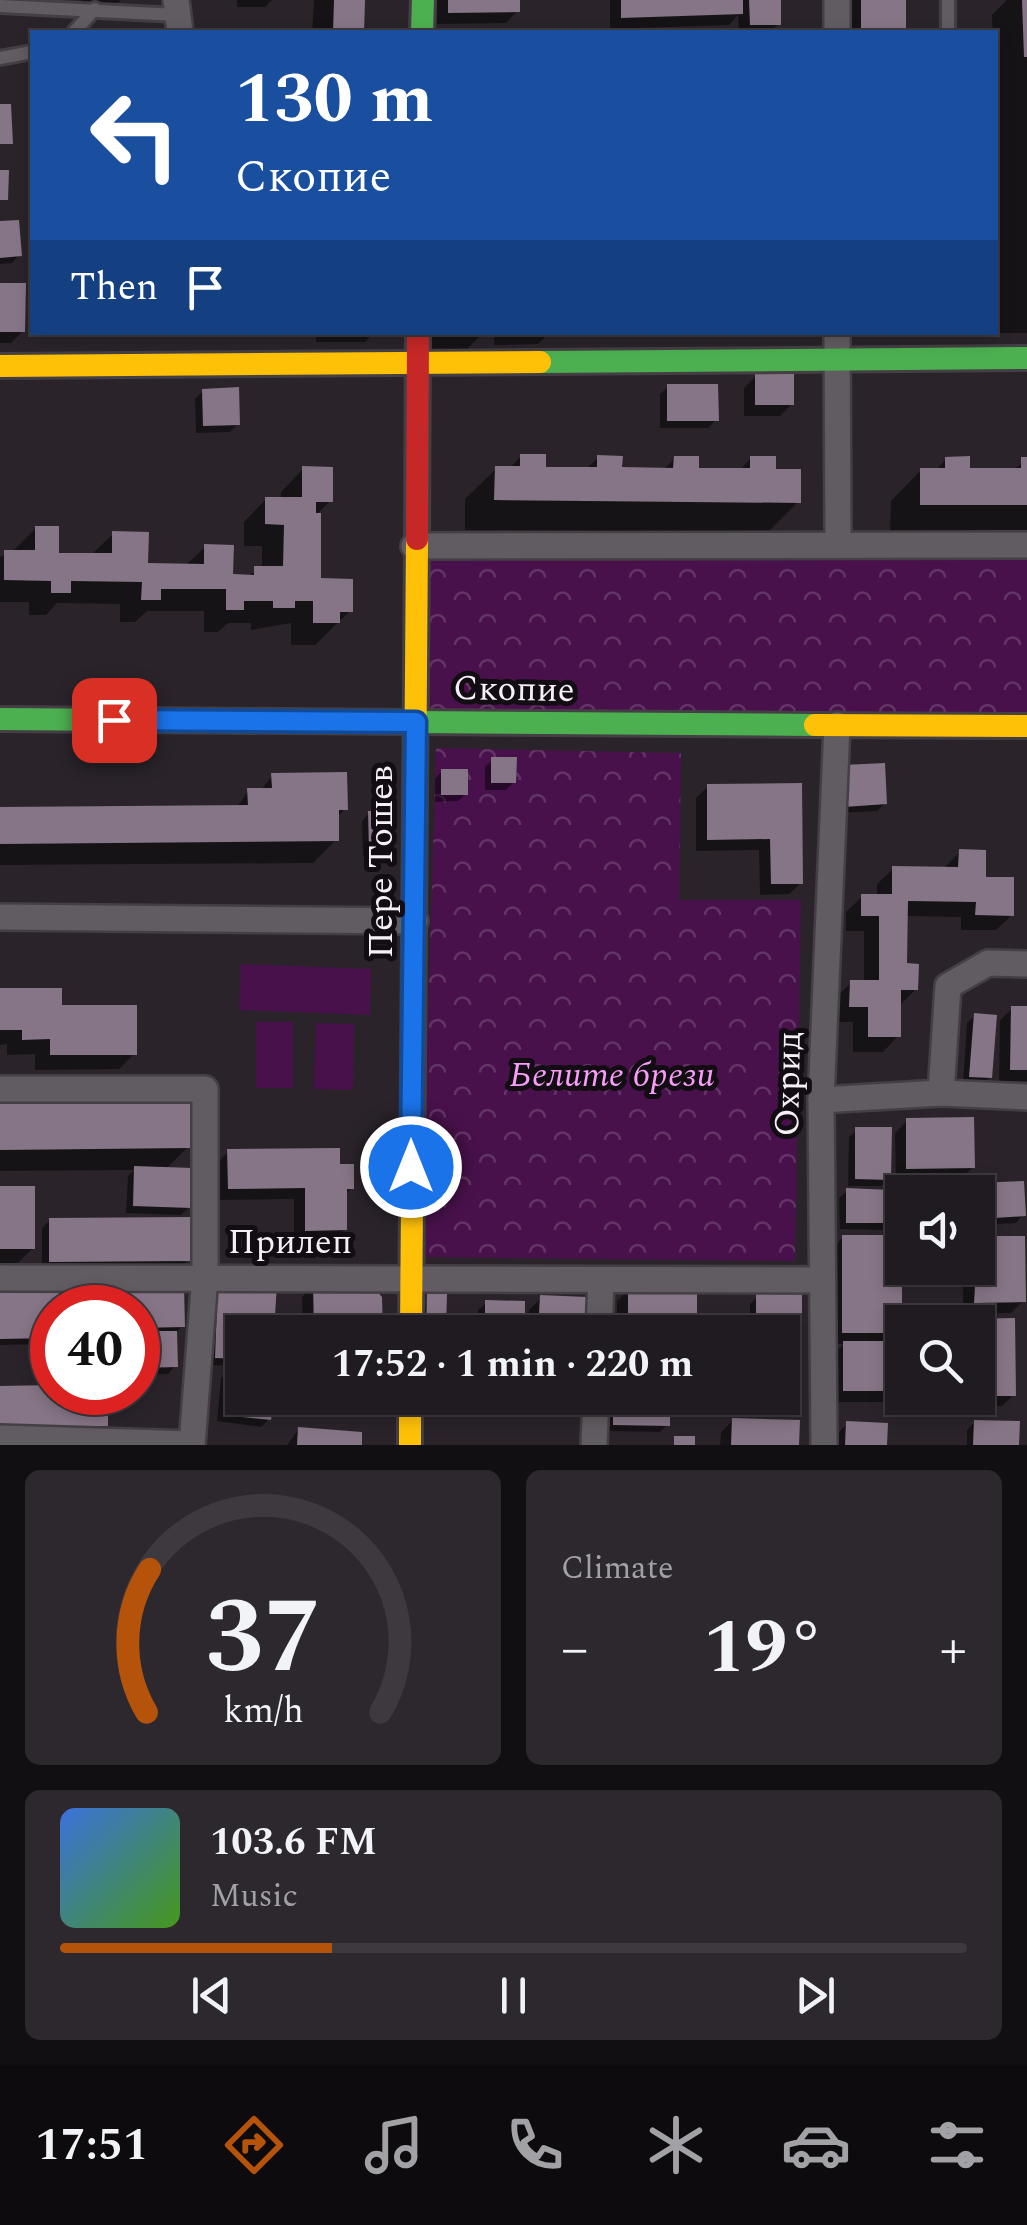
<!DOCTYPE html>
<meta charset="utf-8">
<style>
:root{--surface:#201b20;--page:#2d282d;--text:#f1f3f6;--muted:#a2a1a5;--line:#3d393e;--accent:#b45309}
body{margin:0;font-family:Spectral,serif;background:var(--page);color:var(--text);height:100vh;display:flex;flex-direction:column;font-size:38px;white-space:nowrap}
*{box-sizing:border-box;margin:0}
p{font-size:32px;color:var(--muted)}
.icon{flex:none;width:55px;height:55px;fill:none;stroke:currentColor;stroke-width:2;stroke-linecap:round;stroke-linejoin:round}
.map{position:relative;height:1445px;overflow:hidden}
.details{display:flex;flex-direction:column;gap:25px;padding:25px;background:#120f12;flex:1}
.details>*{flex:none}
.guide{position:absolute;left:30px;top:30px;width:968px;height:305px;border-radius:0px;box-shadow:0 5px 15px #0003,0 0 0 2px var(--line);background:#1a4fa0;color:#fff;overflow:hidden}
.controls{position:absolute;left:885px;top:1175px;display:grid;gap:20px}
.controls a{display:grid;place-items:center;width:110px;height:110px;border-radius:0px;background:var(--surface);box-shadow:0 5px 15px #0003,0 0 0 2px var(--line);font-size:50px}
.speed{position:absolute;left:30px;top:1285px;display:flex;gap:20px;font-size:50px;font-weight:700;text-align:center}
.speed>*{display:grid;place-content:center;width:130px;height:130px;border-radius:50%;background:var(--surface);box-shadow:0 5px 15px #0003,0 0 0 2px var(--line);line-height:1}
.speed .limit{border:15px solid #d22;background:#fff;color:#111}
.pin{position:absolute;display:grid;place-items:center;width:85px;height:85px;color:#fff;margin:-42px;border-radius:20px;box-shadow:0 5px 15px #0006}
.me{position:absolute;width:110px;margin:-55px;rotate:0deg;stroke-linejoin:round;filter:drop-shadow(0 0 8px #0008)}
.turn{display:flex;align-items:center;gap:35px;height:210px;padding:0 40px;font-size:45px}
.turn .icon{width:130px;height:130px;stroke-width:2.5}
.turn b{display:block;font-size:70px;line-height:85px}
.then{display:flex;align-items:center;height:95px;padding:0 40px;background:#0003;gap:20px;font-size:38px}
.big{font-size:75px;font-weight:700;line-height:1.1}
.details .card{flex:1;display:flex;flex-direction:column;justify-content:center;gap:15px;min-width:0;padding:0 35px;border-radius:15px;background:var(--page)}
.details .dial{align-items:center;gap:0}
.dial svg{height:260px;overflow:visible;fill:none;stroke:var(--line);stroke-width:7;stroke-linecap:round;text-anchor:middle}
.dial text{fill:var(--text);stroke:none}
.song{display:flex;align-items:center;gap:30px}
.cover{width:120px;height:120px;border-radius:15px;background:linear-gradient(135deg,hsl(220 70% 55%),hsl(100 70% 35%))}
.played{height:10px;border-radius:5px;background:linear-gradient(90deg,var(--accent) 30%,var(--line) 30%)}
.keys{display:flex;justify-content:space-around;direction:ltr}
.heat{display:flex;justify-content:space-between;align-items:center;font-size:55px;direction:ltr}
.details .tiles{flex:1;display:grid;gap:25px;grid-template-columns:1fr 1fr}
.card:last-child{grid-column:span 2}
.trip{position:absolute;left:225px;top:1315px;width:575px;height:100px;border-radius:0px;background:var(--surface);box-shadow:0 5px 15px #0003,0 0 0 2px var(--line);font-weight:700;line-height:100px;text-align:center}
.dock{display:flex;height:160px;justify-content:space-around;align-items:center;background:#0d0b0d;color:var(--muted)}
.dock .icon{width:70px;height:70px}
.dock .selected{color:var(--accent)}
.dock b{font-size:45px;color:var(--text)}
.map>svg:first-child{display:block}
.grass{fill:#48114b}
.park{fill:url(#park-crowns)}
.shadow{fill:#0007}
.building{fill:#867586}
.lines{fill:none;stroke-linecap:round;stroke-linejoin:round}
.lane-casing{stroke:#443f44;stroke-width:18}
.street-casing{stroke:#443f44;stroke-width:30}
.fast-casing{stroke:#443f44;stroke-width:28}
.slow-casing{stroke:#443f44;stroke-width:28}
.jam-casing{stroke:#443f44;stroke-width:28}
.lane{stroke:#615c61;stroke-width:12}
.street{stroke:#615c61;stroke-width:25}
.fast{stroke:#4caf50;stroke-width:22}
.slow{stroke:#ffc107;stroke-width:22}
.jam{stroke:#c62828;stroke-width:22}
.route-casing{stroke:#114b97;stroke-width:25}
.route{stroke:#1a73e8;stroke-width:18}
.labels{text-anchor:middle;stroke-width:10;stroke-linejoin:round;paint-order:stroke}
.street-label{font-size:35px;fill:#f7eff7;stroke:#120d12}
.park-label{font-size:35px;font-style:italic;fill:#f79cf9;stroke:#120d12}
</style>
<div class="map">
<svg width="1027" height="1445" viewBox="0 0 1027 1445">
<defs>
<pattern id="park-crowns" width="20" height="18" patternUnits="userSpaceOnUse" patternTransform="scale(2.5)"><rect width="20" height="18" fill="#48114b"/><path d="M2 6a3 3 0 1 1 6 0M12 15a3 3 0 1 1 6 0" fill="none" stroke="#633466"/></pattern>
</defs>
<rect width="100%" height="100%" fill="#2a242a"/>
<g class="grass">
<polygon points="241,964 371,969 370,1015 239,1010"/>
<rect x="256" y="1022" width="37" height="66"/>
<polygon points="316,1023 354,1024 353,1090 314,1089"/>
</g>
<g class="park">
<polygon points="1027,557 1027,713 424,711 424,558"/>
<polygon points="436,748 681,753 679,900 801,900 795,1261 421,1257"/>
</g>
<g class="shadow">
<polygon points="81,0 121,0 111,10 81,10"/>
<polygon points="237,0 272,0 265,7 237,7"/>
<polygon points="314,0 362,0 362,32 312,32"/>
<polygon points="437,0 517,0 517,11 506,23 437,24"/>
<polygon points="610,0 778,0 778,24 770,32 739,32 738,15 729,25 610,29"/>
<polygon points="851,0 903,0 904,32 831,32 831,20"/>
<polygon points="1007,0 1027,0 1027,333 1000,333 992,15"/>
<polygon points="0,224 19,255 12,263 0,264"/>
<polygon points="0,286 23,331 11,343 0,343"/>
<polygon points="258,332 310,332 308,335"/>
<polygon points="316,332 375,332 365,342 316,342"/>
<polygon points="424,332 484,332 461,355 423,355"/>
<polygon points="494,332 550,332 538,344 494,345"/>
<polygon points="837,332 883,332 879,336 837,338"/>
<polygon points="756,376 792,404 780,416 744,416 744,388"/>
<polygon points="668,387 716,420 708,428 660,428 660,394"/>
<polygon points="203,391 238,424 230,432 196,433 195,399"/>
<polygon points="521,456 543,469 586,469 598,458 620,470 663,470 675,458 697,470 739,471 751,458 773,471 798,502 768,532 465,530 465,499 496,469 509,469"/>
<polygon points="946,459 968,471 1011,471 1027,460 1027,534 890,534 891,501 921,470 935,471"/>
<polygon points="303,469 330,501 318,513 318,581 350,611 315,645 291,645 291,623 251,630 251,623 228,623 218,632 204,632 204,611 147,611 135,622 120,622 120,604 57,603 46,615 29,615 29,602 0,602 0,557 12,552 36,528 56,555 91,555 113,534 146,566 185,566 205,547 231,577 246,577 262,568 262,546 244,546 244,522 266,499 281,499 281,492"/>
<polygon points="492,760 514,782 506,790 485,790 485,767"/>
<polygon points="442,771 466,794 458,801 435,802 435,779"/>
<polygon points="835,775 885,803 877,811 837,813"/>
<polygon points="272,776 345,809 336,818 336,840 313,863 0,865 0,809 237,807 248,791 261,790"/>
<polygon points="800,785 801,883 789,894 760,895 759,850 696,851 696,798 708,786"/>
<polygon points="369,813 389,848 381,856 363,856 362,821"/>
<polygon points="960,852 1012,915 996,930 961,930 961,917 905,916 905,966 916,989 899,1006 898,1036 883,1052 853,1052 853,1022 834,1022 835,998 851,983 864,983 864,931 846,931 846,912 862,897 877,897 877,884 893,869 943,869"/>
<polygon points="0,991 60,1008 134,1054 119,1069 35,1070 35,1054 7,1055 7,1044 0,1045"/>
<polygon points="1012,1009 1027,1009 1027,1081 999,1081 1000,1020"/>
<polygon points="975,1015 990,1077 982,1085 963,1083 967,1023"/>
<polygon points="0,1107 188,1147 165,1170 189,1207 181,1215 126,1213 128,1176 134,1170 0,1171"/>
<polygon points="907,1121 973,1167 961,1179 896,1180 895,1133"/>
<polygon points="857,1130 889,1179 881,1186 848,1186 849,1137"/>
<polygon points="228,1152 338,1167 351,1188 344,1195 345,1229 333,1241 294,1242 294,1199 217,1200 216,1164"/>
<polygon points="977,1186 1023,1215 1016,1223 978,1225 978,1192 970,1192"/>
<polygon points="0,1188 33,1248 10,1271 0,1271"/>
<polygon points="847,1191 890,1222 882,1230 840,1229 839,1198"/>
<polygon points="50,1220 188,1260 176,1272 42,1268 42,1228"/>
<polygon points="843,1237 900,1332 888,1343 898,1390 886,1402 832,1402 832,1355 844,1344 831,1344 832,1249"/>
<polygon points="978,1239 1023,1239 1023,1301 1011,1313 963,1314 963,1268 978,1268"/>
<polygon points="219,1283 274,1286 272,1332 242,1332 242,1366 208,1365 207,1295"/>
<polygon points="314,1285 380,1297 380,1332 303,1332 302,1297"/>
<polygon points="629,1289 694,1289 694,1332 617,1332 617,1301"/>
<polygon points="130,1290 182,1326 175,1334 175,1366 168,1374 138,1375 138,1308 122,1308 122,1298"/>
<polygon points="0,1292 56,1301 63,1295 98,1308 52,1308 49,1344 0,1345"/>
<polygon points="428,1297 444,1327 438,1332 420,1332"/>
<polygon points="757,1297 799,1330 787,1338 787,1369 782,1373 782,1332 750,1332 750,1304"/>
<polygon points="541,1298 585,1299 583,1332 528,1332 529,1310"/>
<polygon points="486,1303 523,1303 523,1332 478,1332 478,1310"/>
<polygon points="1012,1320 1014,1394 1002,1406 953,1408 953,1398 978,1398 978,1322 962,1322"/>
<polygon points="228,1371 242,1372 242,1398 272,1398 269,1419 261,1427 217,1421 221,1378"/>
<polygon points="52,1387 52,1392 106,1425 94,1437 0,1431 0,1388"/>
<polygon points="303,1398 371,1398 304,1401"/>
<polygon points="609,1398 668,1398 667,1425 660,1432 606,1431"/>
<polygon points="733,1420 796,1445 720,1445 721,1432"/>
<polygon points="975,1422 1017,1445 967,1445 967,1430"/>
<polygon points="847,1424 885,1445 835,1445 835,1436"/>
<polygon points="299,1429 360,1445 287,1445"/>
</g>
<g class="building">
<polygon points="334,0 365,0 364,32 333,32"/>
<polygon points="448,0 520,0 520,12 448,13"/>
<polygon points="621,0 743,0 743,14 621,18"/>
<polygon points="749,0 781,0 781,25 750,25"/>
<rect x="861" y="0" width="45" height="32"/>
<polygon points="1022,0 1027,0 1027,57 1024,57"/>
<polygon points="0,104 11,104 13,144 0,144"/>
<polygon points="0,170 9,170 8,200 0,200"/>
<polygon points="19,220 22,256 0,258 0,221"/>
<polygon points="0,283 26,283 25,332 0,332"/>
<rect x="755" y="374" width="39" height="31"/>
<polygon points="667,384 718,384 719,421 667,421"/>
<polygon points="239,387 240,425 203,426 202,389"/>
<polygon points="520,454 546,454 546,467 597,467 597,455 623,456 622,467 673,468 674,456 699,456 699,468 750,468 750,456 776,456 776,469 801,469 801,503 494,500 495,466 520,466"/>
<polygon points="970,456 970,468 1021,468 1021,457 1027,457 1027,505 920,505 920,468 945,468 945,457"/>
<polygon points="302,466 333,467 333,502 316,502 316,513 321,513 321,578 353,579 353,612 340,612 340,623 313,623 313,601 295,601 295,608 273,608 273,601 244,601 244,610 226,610 226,589 161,589 161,600 141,600 142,582 71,581 71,593 51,593 51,581 4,580 4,550 35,550 35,526 59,526 59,553 112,553 112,531 149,532 148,563 204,564 204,544 234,545 233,574 254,575 254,566 283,566 284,525 265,524 265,497 302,497"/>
<polygon points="491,757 517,757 516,783 491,783"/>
<polygon points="885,763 887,804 844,807 842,765"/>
<rect x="441" y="769" width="27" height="26"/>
<polygon points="347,772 348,810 339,810 339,841 0,844 0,807 248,805 247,788 272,788 271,773"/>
<polygon points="802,783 803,884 771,884 770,839 707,840 707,784"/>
<polygon points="391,810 391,849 369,850 368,811"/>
<polygon points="959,849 986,850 986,877 1014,877 1014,916 975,915 976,902 908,901 907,963 919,964 918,990 901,990 901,1037 868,1037 868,1007 849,1007 850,980 879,980 879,916 861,916 861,894 892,894 892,866 958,867"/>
<polygon points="0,988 62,988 62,1005 137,1005 137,1055 50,1055 50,1039 22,1040 22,1030 0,1030"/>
<polygon points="1011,1006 1027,1006 1027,1070 1010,1070"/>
<polygon points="974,1013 997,1015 992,1078 969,1077"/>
<polygon points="190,1101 190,1148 0,1150 0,1104"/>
<polygon points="974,1117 975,1168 906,1169 906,1118"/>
<polygon points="855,1127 892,1127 891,1180 855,1179"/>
<polygon points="340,1148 340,1164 354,1164 354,1189 347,1189 347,1230 305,1231 305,1188 228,1189 227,1149"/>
<polygon points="134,1166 193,1168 191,1208 133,1206"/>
<polygon points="1024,1181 1026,1216 978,1219 976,1183"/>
<rect x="0" y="1186" width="35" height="63"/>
<polygon points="846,1188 892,1190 892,1223 846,1223"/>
<polygon points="190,1217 190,1261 49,1262 49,1218"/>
<rect x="842" y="1235" width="60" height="98"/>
<polygon points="978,1236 1025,1236 1026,1302 974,1303"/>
<polygon points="218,1280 277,1283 274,1332 242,1332 242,1359 215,1358"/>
<polygon points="369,1282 382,1297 383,1332 314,1332 313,1283"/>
<polygon points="628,1286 697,1287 697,1332 628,1332"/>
<polygon points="184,1287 185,1327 138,1328 138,1308 129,1308 129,1288"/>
<polygon points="59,1289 59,1308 52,1308 52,1338 0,1339 0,1290"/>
<polygon points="100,1290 101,1308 63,1308 62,1292"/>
<polygon points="427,1294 447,1294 446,1328 426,1328"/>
<rect x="756" y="1294" width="46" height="38"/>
<polygon points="540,1295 587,1297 586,1332 538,1332"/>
<polygon points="485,1300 525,1301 525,1332 485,1332"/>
<polygon points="1015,1318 1016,1396 978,1396 978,1322 962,1322 962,1319"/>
<polygon points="138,1331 177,1331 178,1367 138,1368"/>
<rect x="782" y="1338" width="7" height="32"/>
<polygon points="843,1341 901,1341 900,1391 843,1391"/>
<polygon points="228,1368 242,1370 242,1398 274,1398 271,1420 223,1415"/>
<polygon points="52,1385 52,1392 108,1392 108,1426 0,1428 0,1386"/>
<polygon points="613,1398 670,1398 670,1426 613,1425"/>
<polygon points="732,1418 800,1420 799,1445 731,1445"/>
<polygon points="974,1420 1020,1421 1019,1445 973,1445"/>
<polygon points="846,1421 888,1423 887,1445 845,1445"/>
<polygon points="298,1427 362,1432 362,1445 297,1445"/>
<rect x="674" y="1436" width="21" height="9"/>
</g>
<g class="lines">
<g class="lane-casing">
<g id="lane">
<polyline points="948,0 948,32"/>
<polyline points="0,6 177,15"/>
<polyline points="74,32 95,9"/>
<polyline points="0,58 32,52"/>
</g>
</g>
<g class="street-casing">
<g id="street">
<polyline points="176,0 180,32"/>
<polyline points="837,32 837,0"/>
<polyline points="837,332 838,545"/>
<polyline points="414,546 1027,545"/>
<polyline points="0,917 415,921"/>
<polyline points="0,1089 205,1089 205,1276 192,1445"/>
<polyline points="941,1093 948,986 988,963 1027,964"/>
<polyline points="821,1100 941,1093 1027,1097"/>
<polyline points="0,1278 820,1280"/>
<polyline points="599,1332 601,1280"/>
<polyline points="0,1438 192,1444"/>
<polyline points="594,1445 596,1398"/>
<polyline points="824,1445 821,1100 837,725"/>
</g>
</g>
<g class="fast-casing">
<g id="fast">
<polyline points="422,32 423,0"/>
<polyline points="540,362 1027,358"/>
<polyline points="0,719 815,725"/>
</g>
</g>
<g class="slow-casing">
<g id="slow">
<polyline points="0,366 540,362"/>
<polyline points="815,725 1027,726"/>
<polyline points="411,1332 417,539"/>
<polyline points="410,1398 410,1445"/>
</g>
</g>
<g class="jam-casing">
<polyline id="jam" points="417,539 418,332"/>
</g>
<use href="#lane" class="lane"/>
<use href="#street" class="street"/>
<use href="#fast" class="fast"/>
<use href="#slow" class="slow"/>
<use href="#jam" class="jam"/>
</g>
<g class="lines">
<g class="route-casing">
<polyline id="route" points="114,720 416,722 411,1167"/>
</g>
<use href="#route" class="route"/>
</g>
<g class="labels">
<g class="street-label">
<text transform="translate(514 688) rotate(1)" y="12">Скопие</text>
<text transform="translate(380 862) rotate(-90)" y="12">Пере Тошев</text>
<text transform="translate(787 1084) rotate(-89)" y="12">Охрид</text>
<text x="290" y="1253">Прилеп</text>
</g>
<g class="park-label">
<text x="612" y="1086">Белите брези</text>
</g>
</g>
</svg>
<div class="controls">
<a><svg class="icon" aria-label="sound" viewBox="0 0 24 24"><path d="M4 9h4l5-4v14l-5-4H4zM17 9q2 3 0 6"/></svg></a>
<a><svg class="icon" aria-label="search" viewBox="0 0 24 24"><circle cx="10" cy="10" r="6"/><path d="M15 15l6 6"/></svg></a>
</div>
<div class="speed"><div class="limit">40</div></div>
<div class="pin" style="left:114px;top:720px;background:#d93025"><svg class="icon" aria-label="arrive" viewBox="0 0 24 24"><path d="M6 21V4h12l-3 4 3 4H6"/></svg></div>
<svg class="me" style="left:411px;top:1167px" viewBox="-20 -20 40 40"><circle r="17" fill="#1a73e8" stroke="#fff" stroke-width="3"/><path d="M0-11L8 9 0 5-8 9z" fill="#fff"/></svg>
<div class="trip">17:52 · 1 min · 220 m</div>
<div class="guide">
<div class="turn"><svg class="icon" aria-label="left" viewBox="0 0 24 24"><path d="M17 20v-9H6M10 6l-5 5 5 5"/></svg><div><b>130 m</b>Скопие</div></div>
<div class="then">Then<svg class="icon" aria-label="arrive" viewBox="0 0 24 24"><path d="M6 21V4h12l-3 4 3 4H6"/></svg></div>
</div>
</div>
<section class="details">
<div class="tiles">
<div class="card dial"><svg viewBox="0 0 100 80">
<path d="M14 69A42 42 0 1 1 86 69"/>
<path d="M14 69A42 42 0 0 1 15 25" stroke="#b45309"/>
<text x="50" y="56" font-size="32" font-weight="700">37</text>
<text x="50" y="72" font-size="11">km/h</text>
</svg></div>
<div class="card"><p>Climate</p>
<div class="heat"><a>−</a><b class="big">19°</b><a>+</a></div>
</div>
<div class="card">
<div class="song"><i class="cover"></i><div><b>103.6 FM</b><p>Music</p></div></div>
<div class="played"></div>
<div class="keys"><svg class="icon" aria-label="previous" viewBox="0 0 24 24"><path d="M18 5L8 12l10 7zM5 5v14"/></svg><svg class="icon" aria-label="pause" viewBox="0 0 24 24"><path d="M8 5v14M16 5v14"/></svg><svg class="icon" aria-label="next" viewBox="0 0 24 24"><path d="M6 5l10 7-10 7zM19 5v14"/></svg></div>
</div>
</div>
</section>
<nav class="dock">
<b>17:51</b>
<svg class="icon selected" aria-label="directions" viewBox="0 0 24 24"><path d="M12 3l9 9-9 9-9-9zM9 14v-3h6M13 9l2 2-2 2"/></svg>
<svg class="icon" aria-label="music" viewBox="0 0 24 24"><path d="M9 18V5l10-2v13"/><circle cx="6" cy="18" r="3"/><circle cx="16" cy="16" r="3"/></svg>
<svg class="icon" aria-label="phone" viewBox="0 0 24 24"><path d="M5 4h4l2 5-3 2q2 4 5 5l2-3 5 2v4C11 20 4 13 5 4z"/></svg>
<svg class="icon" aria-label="climate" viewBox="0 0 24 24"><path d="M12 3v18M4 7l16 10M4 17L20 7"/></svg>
<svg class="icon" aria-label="car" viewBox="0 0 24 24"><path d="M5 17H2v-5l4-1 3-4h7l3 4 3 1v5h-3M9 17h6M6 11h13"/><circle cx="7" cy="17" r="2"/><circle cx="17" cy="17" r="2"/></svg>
<svg class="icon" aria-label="filters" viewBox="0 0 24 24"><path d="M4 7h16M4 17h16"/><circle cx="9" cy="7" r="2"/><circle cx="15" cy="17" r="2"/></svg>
</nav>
